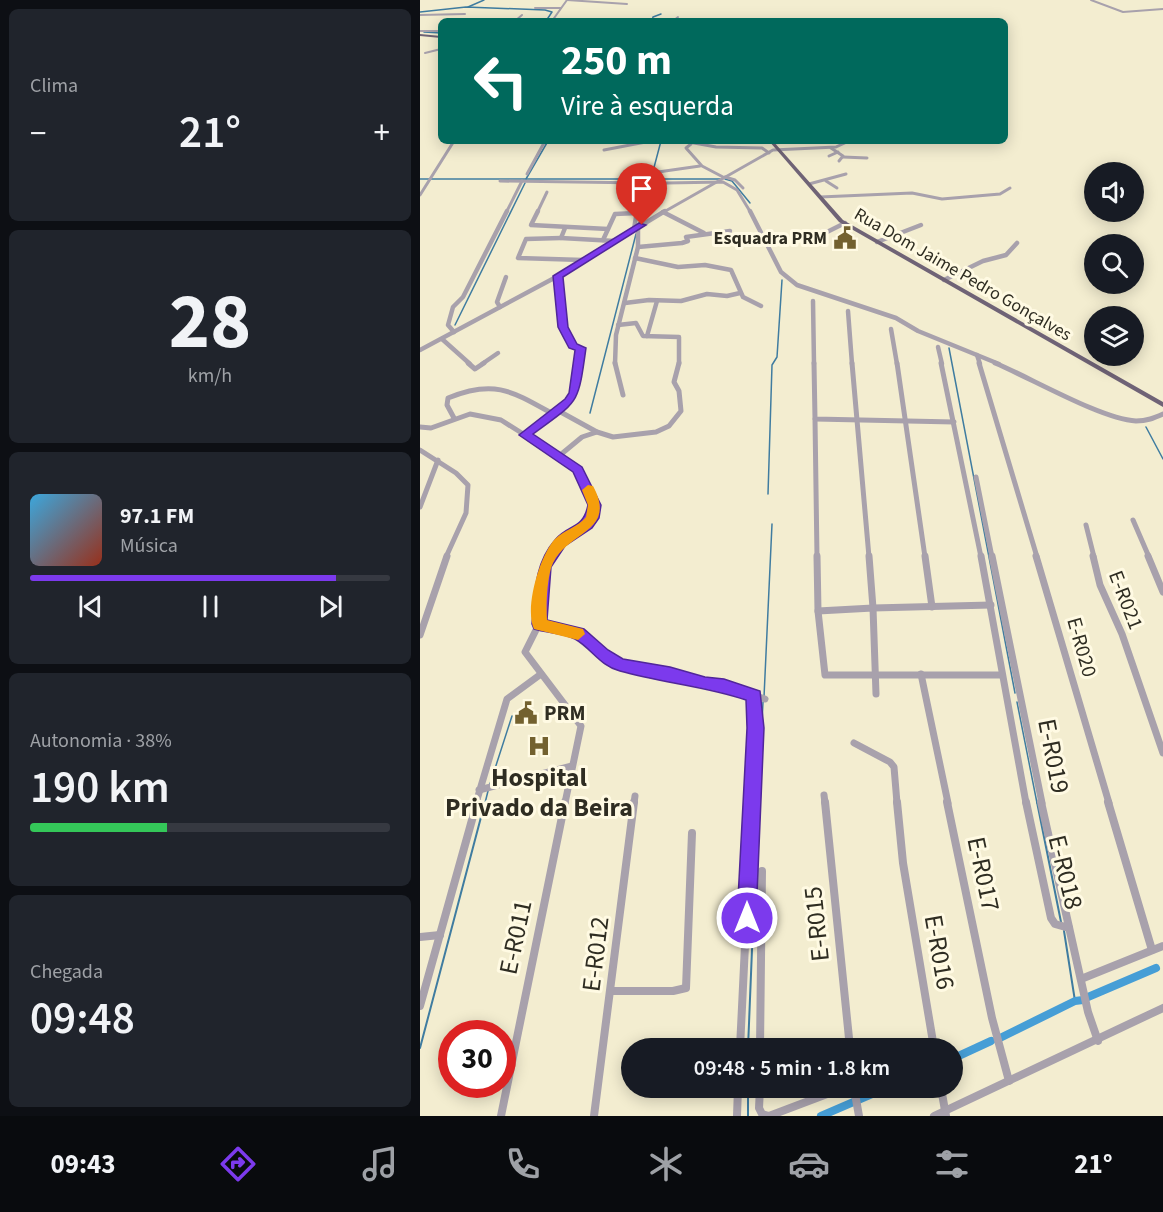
<!DOCTYPE html>
<html lang="pt">
<meta charset="utf-8">
<style>
:root{--surface:#171b24;--page:#20242c;--text:#f1f3f6;--muted:#9ea1a6;--line:#363941;--accent:#7c3aed}
body{margin:0;font-family:"Source Sans 3",sans-serif;background:var(--page);color:var(--text);height:100vh;display:flex;flex-direction:column;font-size:22px;white-space:nowrap}
*{box-sizing:border-box;margin:0}
p{font-size:20px;color:var(--muted)}
.icon{flex:none;width:33px;height:33px;fill:none;stroke:currentColor;stroke-width:2;stroke-linecap:round;stroke-linejoin:round}
.map{position:relative;flex:1;overflow:hidden}
.side{display:flex;flex-direction:column;gap:9px;padding:9px;background:#0d0f14;width:420px}
.side>*{flex:none}
.top-card{position:absolute;left:18px;top:18px;width:570px;height:126px;border-radius:9px;box-shadow:0 3px 15px #0003;background:#00695c;color:#fff;overflow:hidden}
.tools{position:absolute;left:664px;top:162px;display:grid;gap:12px}
.tools a{display:grid;place-items:center;width:60px;height:60px;border-radius:50%;background:var(--surface);box-shadow:0 3px 15px #0003;font-size:30px}
.speed{position:absolute;left:18px;top:1020px;display:flex;gap:12px;font-size:30px;font-weight:700;text-align:center}
.speed>*{display:grid;place-content:center;width:78px;height:78px;border-radius:50%;background:var(--surface);box-shadow:0 3px 15px #0003;line-height:1}
.speed .limit{border:9px solid #d22;background:#fff;color:#111}
.pin{position:absolute;display:grid;place-items:center;width:51px;height:51px;color:#fff;margin:-62px -26px;border-radius:50% 50% 50% 0;rotate:-45deg;box-shadow:0 0 6px #0007}
.pin .icon{rotate:45deg}
.me{position:absolute;width:66px;margin:-33px;rotate:0deg;stroke-linejoin:round;filter:drop-shadow(0 0 4px #0008)}
.turn{display:flex;align-items:center;gap:21px;height:126px;padding:0 24px;font-size:27px}
.turn .icon{width:78px;height:78px;stroke-width:2.5}
.turn b{display:block;font-size:42px;line-height:51px}
.big{font-size:45px;font-weight:600;line-height:1.1}
.side .widget{flex:1;display:flex;flex-direction:column;justify-content:center;gap:9px;min-width:0;padding:0 21px;border-radius:9px;background:var(--page)}
.side .dial{align-items:center;gap:0}
.dial b{font-size:78px;line-height:1}
.song{display:flex;align-items:center;gap:18px}
.cover{width:72px;height:72px;border-radius:9px;background:linear-gradient(135deg,hsl(200 70% 55%),hsl(10 70% 35%))}
.played{height:6px;border-radius:3px;background:linear-gradient(90deg,var(--accent) 85%,var(--line) 85%)}
.keys{display:flex;justify-content:space-around;direction:ltr}
.heat{display:flex;justify-content:space-between;align-items:center;font-size:33px;direction:ltr}
.charge{height:9px;border-radius:4px;background:linear-gradient(90deg,#34c759 38%,var(--line) 0)}
.trip{position:absolute;left:201px;top:1038px;width:342px;height:60px;border-radius:30px;background:var(--surface);box-shadow:0 3px 15px #0003;font-weight:600;line-height:60px;text-align:center}
.menu{display:flex;height:96px;justify-content:space-around;align-items:center;background:#090b0e;color:var(--muted)}
.menu .icon{width:42px;height:42px}
.menu .active{color:var(--accent)}
.menu b{font-size:27px;color:var(--text)}
main{display:flex;flex:1;min-height:0}
.map>svg:first-child{display:block}
.lines{fill:none;stroke-linecap:round;stroke-linejoin:round}
.stream-far1{stroke:#3f7ca0;stroke-width:1.5}
.stream{stroke:#3f7ca0;stroke-width:2}
.canal{stroke:#469ed6;stroke-width:8}
.minor-far5{stroke:#a8a1ac;stroke-width:2}
.minor-far4{stroke:#a8a1ac;stroke-width:3}
.minor-far3{stroke:#a8a1ac;stroke-width:4.5}
.minor-far2{stroke:#a8a1ac;stroke-width:5}
.minor-far1{stroke:#a8a1ac;stroke-width:7}
.minor{stroke:#a8a1ac;stroke-width:8}
.major{fill:#6f6376;fill-rule:evenodd}
.route{fill:#7c3aed;stroke:#51269a;stroke-width:1.5}
.slow{fill:#f59e0b}
.labels{text-anchor:middle;stroke-width:6;stroke-linejoin:round;paint-order:stroke}
.far-poi-label{font-size:18px;font-weight:bold;fill:#2f2d22;stroke:#fffae3;text-anchor:end}
.far-street-label{font-size:18px;fill:#2f2d22;stroke:#fffae3}
.street-label{font-size:21px;fill:#2f2d22;stroke:#fffae3}
.poi-label{font-size:21px;font-weight:bold;fill:#2f2d22;stroke:#fffae3;text-anchor:start}
.near-street-label{font-size:26px;fill:#2f2d22;stroke:#fffae3}
.near-poi-label{font-size:26px;font-weight:bold;fill:#2f2d22;stroke:#fffae3}
</style>
<main>
<section class="side">
<div class="widget"><p>Clima</p>
<div class="heat"><a>−</a><b class="big">21°</b><a>+</a></div>
</div>
<div class="widget dial"><b>28</b><p>km/h</p></div>
<div class="widget">
<div class="song"><i class="cover"></i><div><b>97.1 FM</b><p>Música</p></div></div>
<div class="played"></div>
<div class="keys"><svg class="icon" aria-label="previous" viewBox="0 0 24 24"><path d="M18 5L8 12l10 7zM5 5v14"/></svg><svg class="icon" aria-label="pause" viewBox="0 0 24 24"><path d="M8 5v14M16 5v14"/></svg><svg class="icon" aria-label="next" viewBox="0 0 24 24"><path d="M6 5l10 7-10 7zM19 5v14"/></svg></div>
</div>
<div class="widget"><p>Autonomia · 38%</p><b class="big">190 km</b><div class="charge"></div></div>
<div class="widget"><p>Chegada</p><b class="big">09:48</b></div>
</section>
<div class="map">
<svg width="743" height="1116" viewBox="0 0 743 1116">
<rect width="100%" height="100%" fill="#f3edd0"/>
<g class="lines">
<g class="stream-far1">
<polyline points="48,7 64,0"/>
<polyline points="0,12 46,7 125,10 132,12 126,21"/>
<polyline points="232,21 233,17 241,14"/>
<polyline points="4,32 21,33"/>
<polyline points="0,179 300,179"/>
<polyline points="106,179 128,141"/>
<polyline points="305,179 312,181 330,203"/>
<polyline points="219,224 241,141"/>
<polyline points="35,325 105,183"/>
<polyline points="529,348 595,693"/>
<polyline points="170,413 216,234"/>
<polyline points="726,427 743,459"/>
<polyline points="348,494 352,365 357,357 362,280"/>
<polyline points="344,697 352,524"/>
<polyline points="597,702 617,803"/>
<polyline points="70,784 92,716"/>
<polyline points="65,803 68,791"/>
<polyline points="338,803 343,702"/>
</g>
<g class="stream">
<polyline points="617,802 641,922"/>
<polyline points="644,931 655,1001"/>
<polyline points="0,1048 65,802"/>
<polyline points="328,1048 338,802"/>
<polyline points="328,1088 328,1116"/>
</g>
<g class="canal">
<polyline points="668,997 736,968"/>
<polyline points="580,1038 655,1001 663,1000"/>
<polyline points="532,1059 571,1041"/>
<polyline points="401,1116 466,1088"/>
</g>
<g class="minor-far5">
<polyline points="147,0 207,4"/>
<polyline points="671,0 703,12 743,9"/>
<polyline points="115,8 141,8"/>
<polyline points="0,15 45,14"/>
<polyline points="38,19 75,21"/>
<polyline points="83,20 96,20"/>
<polyline points="95,21 102,15"/>
<polyline points="132,21 147,0"/>
<polyline points="253,21 258,17"/>
<polyline points="0,31 21,31"/>
<polyline points="5,53 21,49"/>
</g>
<g class="minor-far4">
<polyline points="263,141 296,147 342,148 349,153"/>
<polyline points="353,143 381,141"/>
<polyline points="271,144 266,148 282,166 303,177"/>
<polyline points="411,148 423,156 419,161"/>
<polyline points="184,150 231,141"/>
<polyline points="409,156 418,152"/>
<polyline points="423,157 447,158"/>
<polyline points="238,172 280,166"/>
<polyline points="107,174 125,141"/>
<polyline points="305,177 315,180 323,188"/>
<polyline points="80,181 223,183 217,213"/>
<polyline points="406,181 417,188"/>
<polyline points="246,183 303,182 317,190 331,213"/>
<polyline points="389,184 426,174"/>
<polyline points="0,195 34,141"/>
<polyline points="400,197 492,193 522,199 580,194 590,188"/>
<polyline points="86,213 102,181"/>
<polyline points="117,213 127,192"/>
<polyline points="242,213 353,150 416,147 429,141"/>
</g>
<g class="minor-far3">
<polyline points="118,211 111,225 188,229"/>
<polyline points="330,211 361,272 377,285 476,318 498,331 579,364"/>
<polyline points="243,212 284,233"/>
<polyline points="145,228 141,238 195,241"/>
<polyline points="214,229 217,211"/>
<polyline points="405,233 425,223"/>
<polyline points="141,238 106,239 98,258 163,260"/>
<polyline points="183,240 195,214 217,213"/>
<polyline points="457,242 501,225"/>
<polyline points="218,247 262,243 268,241 266,237 310,231"/>
<polyline points="215,258 258,267 285,265 311,270 323,297 341,306"/>
<polyline points="138,276 143,327 152,346 161,348 158,364"/>
<polyline points="524,280 563,261 586,255 597,243"/>
<polyline points="393,301 394,364"/>
<polyline points="205,303 229,300 261,301 287,294 307,296 320,293"/>
<polyline points="80,307 77,302 86,277"/>
<polyline points="428,311 432,364"/>
<polyline points="198,325 216,323 223,336 259,337 259,364"/>
<polyline points="471,329 477,364"/>
<polyline points="34,332 28,325 33,307 43,297 87,211"/>
<polyline points="227,336 237,301"/>
<polyline points="22,339 50,364"/>
<polyline points="518,347 522,364"/>
<polyline points="0,350 138,276 245,211"/>
<polyline points="557,355 560,364"/>
<polyline points="62,364 78,353"/>
<polyline points="195,364 196,335 218,247 218,227"/>
</g>
<g class="minor-far2">
<polyline points="48,363 55,369 64,363"/>
<polyline points="195,363 203,395"/>
<polyline points="394,363 395,419 534,422"/>
<polyline points="432,363 449,557"/>
<polyline points="477,363 505,557"/>
<polyline points="521,363 561,557"/>
<polyline points="559,363 617,557"/>
<path d="M575 363C611 378 681 419 716 421 727 421 734 418 743 414"/>
<polyline points="137,410 177,432 193,437 236,432 249,426 261,411 259,391 254,382 259,363"/>
<path d="M34 418 27 405 28 398C74 379 92 391 133 414"/>
<polyline points="395,419 397,557"/>
<polyline points="0,427 11,428 50,414 81,420 154,466 172,495 175,505 172,518 167,525 140,542 131,557"/>
<polyline points="105,435 151,399 159,363"/>
<polyline points="0,450 36,473 48,485 46,513 26,557"/>
<polyline points="139,456 162,437 177,432"/>
<polyline points="556,477 572,557"/>
<polyline points="0,507 18,460"/>
<polyline points="713,520 729,557"/>
<polyline points="666,525 674,557"/>
</g>
<g class="minor-far1">
<polyline points="132,556 125,567 119,624 105,652 161,726 145,803"/>
<polyline points="397,556 398,611 405,675 582,675"/>
<polyline points="449,556 453,608 571,605"/>
<polyline points="505,556 512,607"/>
<polyline points="561,556 606,803"/>
<polyline points="572,556 622,803"/>
<polyline points="616,556 689,803"/>
<polyline points="673,556 680,585 702,634 743,753"/>
<polyline points="728,556 743,592"/>
<polyline points="398,611 453,608 456,694"/>
<polyline points="119,624 159,634 183,655 200,665 304,686 345,699"/>
<polyline points="0,635 27,556"/>
<polyline points="501,674 528,803"/>
<polyline points="434,743 470,762 474,767 477,803"/>
<polyline points="59,790 152,766"/>
<polyline points="404,795 405,803"/>
<polyline points="56,803 87,699 121,674"/>
<polyline points="214,803 215,796"/>
<polyline points="332,803 336,728 334,696"/>
</g>
<g class="minor">
<polyline points="405,802 430,1048"/>
<polyline points="477,802 483,863 514,1048"/>
<polyline points="527,802 572,1018 589,1081"/>
<polyline points="606,802 631,918 635,924 649,928"/>
<polyline points="621,802 668,1012 678,1041"/>
<polyline points="688,802 732,950"/>
<polyline points="0,937 20,935"/>
<polyline points="661,979 743,946"/>
<polyline points="191,991 253,991 266,988 272,833"/>
<polyline points="0,1006 57,802"/>
<polyline points="320,1048 332,802"/>
<polyline points="340,1048 342,871"/>
<polyline points="340,1088 339,1108 342,1114 349,1116 423,1088"/>
<polyline points="434,1088 439,1116"/>
<polyline points="521,1088 526,1116"/>
<polyline points="81,1116 145,802"/>
<polyline points="174,1116 214,802"/>
<polyline points="317,1116 318,1088"/>
<polyline points="514,1116 743,1008"/>
</g>
<g class="major">
<polygon points="0,34 21,36 21,38 0,36"/>
<polygon points="349,141 353,141 423,220 743,402 743,407 419,222"/>
</g>
</g>
<path class="route" d="M219 223 226 225 143 277 148 327 157 344 166 348C158 406 159 400 113 434L162 467 181 505 179 518 172 528 145 546 131 567 127 620 164 629 188 650 203 659 250 667 285 677 304 679 340 691 344 728 336 918 333 925 327 927 320 925 317 918 327 728 326 700C286 686 242 683 200 671 180 666 171 648 155 639 143 633 127 633 114 629L112 624C115 594 114 564 135 540 148 524 163 530 168 505L153 472 99 435 145 399 149 393 155 350 149 348 138 327 133 276Z"/>
<path class="slow" d="M168 485 173 486C199 534 143 531 131 568 127 583 126 604 127 620L163 629 165 634 158 640 114 629C104 608 120 555 135 539 144 530 158 527 166 517L168 505 162 490Z"/>
<defs>
<g id="civic-bare" transform="scale(1.8)"><path d="M-.6-6.5H3V-4.5H.6V-3L4-1V1h2V6H-6V1h2V-1L-.6-3ZM-1.2 2.5V6h2.4V2.5Z" fill="#73612f" stroke="#fffae3" stroke-width="2.5" paint-order="stroke"/></g>
<g id="hospital-bare" transform="scale(1.8)"><path d="M-5-5h3v3.5h4V-5h3V5h-3V1.5h-4V5h-3Z" fill="#73612f" stroke="#fffae3" stroke-width="2.5" paint-order="stroke"/></g>
</defs>
<g fill-rule="evenodd">
<use href="#civic-bare" x="425" y="238"/>
<use href="#civic-bare" x="106" y="713"/>
<use href="#hospital-bare" x="119" y="746"/>
</g>
<g class="labels">
<g class="far-poi-label">
<text x="407" y="244">Esquadra PRM</text>
</g>
<g class="far-street-label">
<text transform="translate(543 274) rotate(30)" y="6">Rua Dom Jaime Pedro Gonçalves</text>
</g>
<g class="street-label">
<text transform="translate(706 600) rotate(69)" y="7">E-R021</text>
<text transform="translate(662 647) rotate(74)" y="7">E-R020</text>
</g>
<g class="poi-label">
<text x="124" y="720">PRM</text>
</g>
<g class="near-street-label">
<text transform="translate(634 756) rotate(79)" y="9">E-R019</text>
<text transform="translate(646 872) rotate(76)" y="9">E-R018</text>
<text transform="translate(564 874) rotate(78)" y="9">E-R017</text>
<text transform="translate(396 924) rotate(-96)" y="9">E-R015</text>
<text transform="translate(95 937) rotate(-78)" y="9">E-R011</text>
<text transform="translate(520 952) rotate(80)" y="9">E-R016</text>
<text transform="translate(175 954) rotate(-83)" y="9">E-R012</text>
</g>
<g class="near-poi-label">
<text x="119" y="786">Hospital<tspan x="119" dy="30">Privado da Beira</tspan></text>
</g>
</g>
</svg>
<div class="tools">
<a><svg class="icon" aria-label="sound" viewBox="0 0 24 24"><path d="M4 9h4l5-4v14l-5-4H4zM17 9q2 3 0 6"/></svg></a>
<a><svg class="icon" aria-label="search" viewBox="0 0 24 24"><circle cx="10" cy="10" r="6"/><path d="M15 15l6 6"/></svg></a>
<a><svg class="icon" aria-label="layers" viewBox="0 0 24 24"><path d="M12 4l9 5-9 5-9-5zM3 14l9 5 9-5"/></svg></a>
</div>
<div class="speed"><div class="limit">30</div></div>
<div class="pin" style="left:222px;top:225px;background:#d93025"><svg class="icon" aria-label="arrive" viewBox="0 0 24 24"><path d="M6 21V4h12l-3 4 3 4H6"/></svg></div>
<svg class="me" style="left:327px;top:918px" viewBox="-20 -20 40 40"><circle r="17" fill="#7c3aed" stroke="#fff" stroke-width="3"/><path d="M0-11L8 9 0 5-8 9z" fill="#fff"/></svg>
<div class="trip">09:48 · 5 min · 1.8 km</div>
<div class="top-card">
<div class="turn"><svg class="icon" aria-label="left" viewBox="0 0 24 24"><path d="M17 20v-9H6M10 6l-5 5 5 5"/></svg><div><b>250 m</b>Vire à esquerda</div></div>
</div>
</div>
</main>
<nav class="menu">
<b>09:43</b>
<svg class="icon active" aria-label="directions" viewBox="0 0 24 24"><path d="M12 3l9 9-9 9-9-9zM9 14v-3h6M13 9l2 2-2 2"/></svg>
<svg class="icon" aria-label="music" viewBox="0 0 24 24"><path d="M9 18V5l10-2v13"/><circle cx="6" cy="18" r="3"/><circle cx="16" cy="16" r="3"/></svg>
<svg class="icon" aria-label="phone" viewBox="0 0 24 24"><path d="M5 4h4l2 5-3 2q2 4 5 5l2-3 5 2v4C11 20 4 13 5 4z"/></svg>
<svg class="icon" aria-label="climate" viewBox="0 0 24 24"><path d="M12 3v18M4 7l16 10M4 17L20 7"/></svg>
<svg class="icon" aria-label="car" viewBox="0 0 24 24"><path d="M5 17H2v-5l4-1 3-4h7l3 4 3 1v5h-3M9 17h6M6 11h13"/><circle cx="7" cy="17" r="2"/><circle cx="17" cy="17" r="2"/></svg>
<svg class="icon" aria-label="filters" viewBox="0 0 24 24"><path d="M4 7h16M4 17h16"/><circle cx="9" cy="7" r="2"/><circle cx="15" cy="17" r="2"/></svg>
<b>21°</b>
</nav>
